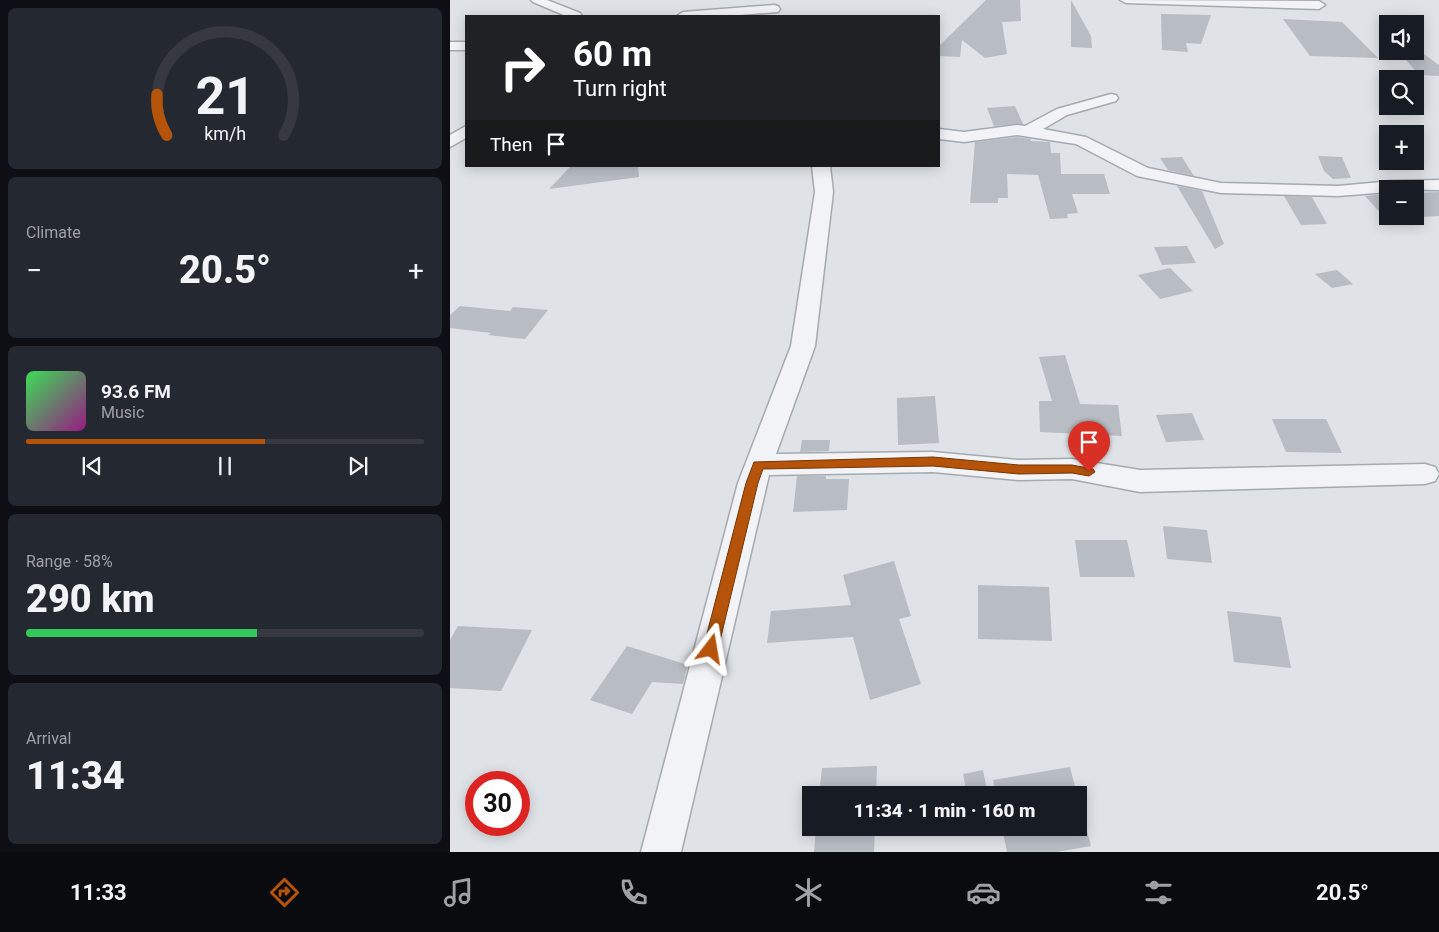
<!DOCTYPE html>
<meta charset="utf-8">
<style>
:root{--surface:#171b24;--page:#242831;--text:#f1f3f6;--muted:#9ea1a6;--line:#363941;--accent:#b45309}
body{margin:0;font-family:Roboto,sans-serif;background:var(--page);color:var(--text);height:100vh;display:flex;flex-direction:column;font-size:19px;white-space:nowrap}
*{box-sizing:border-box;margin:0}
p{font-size:16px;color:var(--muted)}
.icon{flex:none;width:28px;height:28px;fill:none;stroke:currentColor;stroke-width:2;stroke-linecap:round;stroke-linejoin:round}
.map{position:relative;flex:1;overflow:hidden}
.details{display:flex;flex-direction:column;gap:8px;padding:8px;background:#0d0f14;width:450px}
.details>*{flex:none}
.hud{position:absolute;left:15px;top:15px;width:475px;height:152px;border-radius:0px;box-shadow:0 2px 12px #0003;background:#202124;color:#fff;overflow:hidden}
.fabs{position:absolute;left:929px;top:15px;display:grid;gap:10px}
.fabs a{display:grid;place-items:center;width:45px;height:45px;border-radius:0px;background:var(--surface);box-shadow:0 2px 12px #0003;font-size:25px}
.speed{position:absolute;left:15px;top:771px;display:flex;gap:10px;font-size:25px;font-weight:700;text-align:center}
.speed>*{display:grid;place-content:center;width:65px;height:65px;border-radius:50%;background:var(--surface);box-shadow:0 2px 12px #0003;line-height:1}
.speed .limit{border:8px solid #d22;background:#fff;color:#111}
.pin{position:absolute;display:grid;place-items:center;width:42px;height:42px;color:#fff;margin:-51px -21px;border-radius:50% 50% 50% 0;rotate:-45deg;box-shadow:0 0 5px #0007}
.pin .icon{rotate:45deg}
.me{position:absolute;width:55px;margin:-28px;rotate:14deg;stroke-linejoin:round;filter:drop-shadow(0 0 4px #0008)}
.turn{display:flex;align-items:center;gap:18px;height:105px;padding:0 25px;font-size:22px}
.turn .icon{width:65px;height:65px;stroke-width:2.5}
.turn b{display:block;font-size:35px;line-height:42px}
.then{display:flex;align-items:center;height:48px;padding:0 25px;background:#0003;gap:10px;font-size:19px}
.big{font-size:38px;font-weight:800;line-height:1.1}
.details .tile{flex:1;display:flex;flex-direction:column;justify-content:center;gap:8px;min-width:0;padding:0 18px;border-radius:8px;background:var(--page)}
.details .dial{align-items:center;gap:0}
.dial svg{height:130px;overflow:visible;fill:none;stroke:var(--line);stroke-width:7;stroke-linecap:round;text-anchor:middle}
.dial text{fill:var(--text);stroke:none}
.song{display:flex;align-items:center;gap:15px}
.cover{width:60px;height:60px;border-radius:8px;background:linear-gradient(135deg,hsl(130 70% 55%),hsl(310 70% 35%))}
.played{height:5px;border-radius:2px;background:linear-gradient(90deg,var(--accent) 60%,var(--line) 60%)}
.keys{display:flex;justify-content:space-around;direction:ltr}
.heat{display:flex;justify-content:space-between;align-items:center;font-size:28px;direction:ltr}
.charge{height:8px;border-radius:4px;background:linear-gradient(90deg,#34c759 58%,var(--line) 0)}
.trip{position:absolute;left:352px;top:786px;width:285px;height:50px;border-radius:0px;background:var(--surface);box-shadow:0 2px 12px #0003;font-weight:800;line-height:50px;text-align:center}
.tab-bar{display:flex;height:80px;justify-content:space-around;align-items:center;background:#090b0e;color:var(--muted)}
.tab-bar .icon{width:35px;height:35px}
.tab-bar .active{color:var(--accent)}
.tab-bar b{font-size:22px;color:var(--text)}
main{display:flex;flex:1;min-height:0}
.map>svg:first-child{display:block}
.building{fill:#b7bdc3}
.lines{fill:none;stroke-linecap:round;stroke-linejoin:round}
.street-casing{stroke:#a5aab0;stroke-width:3}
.street{fill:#f2f3f6;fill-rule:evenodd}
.route{fill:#b45309;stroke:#753606}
</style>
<main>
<section class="details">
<div class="tile dial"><svg viewBox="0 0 100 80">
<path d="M14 69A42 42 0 1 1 86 69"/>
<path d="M14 69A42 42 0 0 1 8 44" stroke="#b45309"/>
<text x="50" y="56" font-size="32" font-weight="700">21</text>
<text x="50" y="72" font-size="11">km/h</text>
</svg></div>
<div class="tile"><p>Climate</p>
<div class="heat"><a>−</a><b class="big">20.5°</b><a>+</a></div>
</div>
<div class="tile">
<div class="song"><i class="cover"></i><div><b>93.6 FM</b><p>Music</p></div></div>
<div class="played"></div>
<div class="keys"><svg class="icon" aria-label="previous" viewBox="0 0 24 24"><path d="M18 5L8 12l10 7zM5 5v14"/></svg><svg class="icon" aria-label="pause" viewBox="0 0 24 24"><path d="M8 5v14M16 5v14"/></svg><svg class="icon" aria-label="next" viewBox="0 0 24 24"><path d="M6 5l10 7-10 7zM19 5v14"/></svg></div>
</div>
<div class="tile"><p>Range · 58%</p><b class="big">290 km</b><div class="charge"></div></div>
<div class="tile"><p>Arrival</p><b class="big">11:34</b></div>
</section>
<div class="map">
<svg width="989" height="852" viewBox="0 0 989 852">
<rect width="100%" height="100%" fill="#dfe3e7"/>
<g class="building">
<polygon points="536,0 570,0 571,21 552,22 557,54 535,58 512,40 510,57 489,56 489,46"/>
<polygon points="621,0 641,36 642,48 621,47"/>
<polygon points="711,14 761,15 751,44 736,43 738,52 712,50"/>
<polygon points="833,19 892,22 928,58 860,56"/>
<polygon points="950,53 974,54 989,65 989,76 969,75"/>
<polygon points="565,106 573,124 544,126 537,108"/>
<polygon points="567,137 580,139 581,141 600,142 601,153 610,153 611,174 654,174 660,194 622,194 628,213 617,214 618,218 600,219 588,175 557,174 558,198 548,198 548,203 520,203 525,142"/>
<polygon points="868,156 892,157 901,178 883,179 874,171"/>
<polygon points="732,157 744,176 718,170 710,158"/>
<polygon points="121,166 188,166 189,177 99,189"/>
<polygon points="727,186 752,191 774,244 765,249"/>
<polygon points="989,192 989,216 936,219 915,196 938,194 938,216 965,216 965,193"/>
<polygon points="834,196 862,197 877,224 851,225"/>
<polygon points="737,246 746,263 712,265 704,247"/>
<polygon points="720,268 743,291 710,299 688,275"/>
<polygon points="887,270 903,284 882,288 865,274"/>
<polygon points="10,306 60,311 63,307 98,310 75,339 38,335 41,333 0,328 0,315"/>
<polygon points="615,355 630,404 668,405 672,436 590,432 589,401 602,401 589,357"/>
<polygon points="485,396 489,443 448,445 447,398"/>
<polygon points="742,413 754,440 716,442 706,415"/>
<polygon points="822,419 876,419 892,453 836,452"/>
<polygon points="352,440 380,440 379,451 350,452"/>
<polygon points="347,476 376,476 376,479 399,479 397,510 343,512"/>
<polygon points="713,526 757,530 762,563 717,559"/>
<polygon points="625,540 677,540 685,577 630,577"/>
<polygon points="444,561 461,616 449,619 471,684 420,700 403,637 317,643 321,611 401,605 393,575"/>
<polygon points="528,585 599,587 602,641 528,639"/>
<polygon points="777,611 831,617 841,668 784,662"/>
<polygon points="8,626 82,630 51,691 0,688 0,640"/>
<polygon points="177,646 238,665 233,684 202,682 182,714 140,700"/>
<polygon points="427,766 426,795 369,795 372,768"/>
<polygon points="620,767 627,795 546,795 543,780"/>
<polygon points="533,770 537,790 517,794 513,774"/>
<polygon points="629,800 641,846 607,852 557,852 552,828 629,828"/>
<polygon points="366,828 425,828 424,852 364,852"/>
</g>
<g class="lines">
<g class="street-casing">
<g id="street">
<polygon points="81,0 97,0 130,13 132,16 116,16 83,2"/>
<polygon points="670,0 869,1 875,5 869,9 676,3"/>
<polygon points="324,5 328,6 330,9 328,12 277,16 227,16 233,12"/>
<rect x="0" y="42" width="16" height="8"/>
<polygon points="661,94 666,95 668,98 666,101 617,115 593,129 636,137 698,168 771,183 888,186 942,181 989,180 989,190 938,189 938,192 888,196 771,193 687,176 626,144 567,135 514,142 489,139 489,129 514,132 567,125 575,126 607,109"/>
<polygon points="16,126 16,138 0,147 0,135"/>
<polygon points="362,166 380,166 383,192 365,346 326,454 483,452 569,460 622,459 690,470 975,464 985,467 989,474 985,481 975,484 690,492 622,479 569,480 483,472 319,475 231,852 191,852 288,483 341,346 365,192"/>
</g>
</g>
<use href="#street" class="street"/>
</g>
<polygon class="route" points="483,457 569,465 622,465 643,469 645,472 639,476 622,473 569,474 483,466 313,469 308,483 268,649 266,654 261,656 256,654 253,649 296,483 304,462"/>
</svg>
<div class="fabs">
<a><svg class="icon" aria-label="sound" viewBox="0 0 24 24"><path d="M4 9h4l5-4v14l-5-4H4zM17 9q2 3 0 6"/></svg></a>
<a><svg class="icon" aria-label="search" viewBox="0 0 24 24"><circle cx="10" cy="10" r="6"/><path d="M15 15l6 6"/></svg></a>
<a>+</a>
<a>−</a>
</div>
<div class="speed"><div class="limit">30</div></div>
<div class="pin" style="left:639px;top:472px;background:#d93025"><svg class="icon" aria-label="arrive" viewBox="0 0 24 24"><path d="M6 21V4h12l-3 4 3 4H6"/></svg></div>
<svg class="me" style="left:261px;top:649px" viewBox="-20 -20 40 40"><path d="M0-17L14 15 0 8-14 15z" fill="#b45309" stroke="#fff" stroke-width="4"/></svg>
<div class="trip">11:34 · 1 min · 160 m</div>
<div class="hud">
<div class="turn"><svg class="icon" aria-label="right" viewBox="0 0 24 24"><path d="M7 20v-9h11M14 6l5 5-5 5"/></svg><div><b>60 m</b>Turn right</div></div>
<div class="then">Then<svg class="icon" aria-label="arrive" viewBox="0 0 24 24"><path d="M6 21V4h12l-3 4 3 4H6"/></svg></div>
</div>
</div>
</main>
<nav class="tab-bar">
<b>11:33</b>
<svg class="icon active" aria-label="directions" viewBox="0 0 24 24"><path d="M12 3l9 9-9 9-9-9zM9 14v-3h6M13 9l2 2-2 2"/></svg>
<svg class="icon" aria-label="music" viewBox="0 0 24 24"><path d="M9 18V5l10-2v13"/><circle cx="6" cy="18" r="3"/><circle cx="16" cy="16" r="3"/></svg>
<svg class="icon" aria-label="phone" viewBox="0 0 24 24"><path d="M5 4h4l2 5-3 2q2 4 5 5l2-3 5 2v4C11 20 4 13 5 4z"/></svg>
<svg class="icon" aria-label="climate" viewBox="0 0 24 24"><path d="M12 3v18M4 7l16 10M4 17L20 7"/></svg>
<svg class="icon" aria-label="car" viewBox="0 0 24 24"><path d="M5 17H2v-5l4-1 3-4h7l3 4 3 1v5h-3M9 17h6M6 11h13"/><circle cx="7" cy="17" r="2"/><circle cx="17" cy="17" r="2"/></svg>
<svg class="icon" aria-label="filters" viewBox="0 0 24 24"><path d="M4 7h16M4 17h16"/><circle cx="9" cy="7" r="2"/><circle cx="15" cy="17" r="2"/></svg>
<b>20.5°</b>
</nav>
